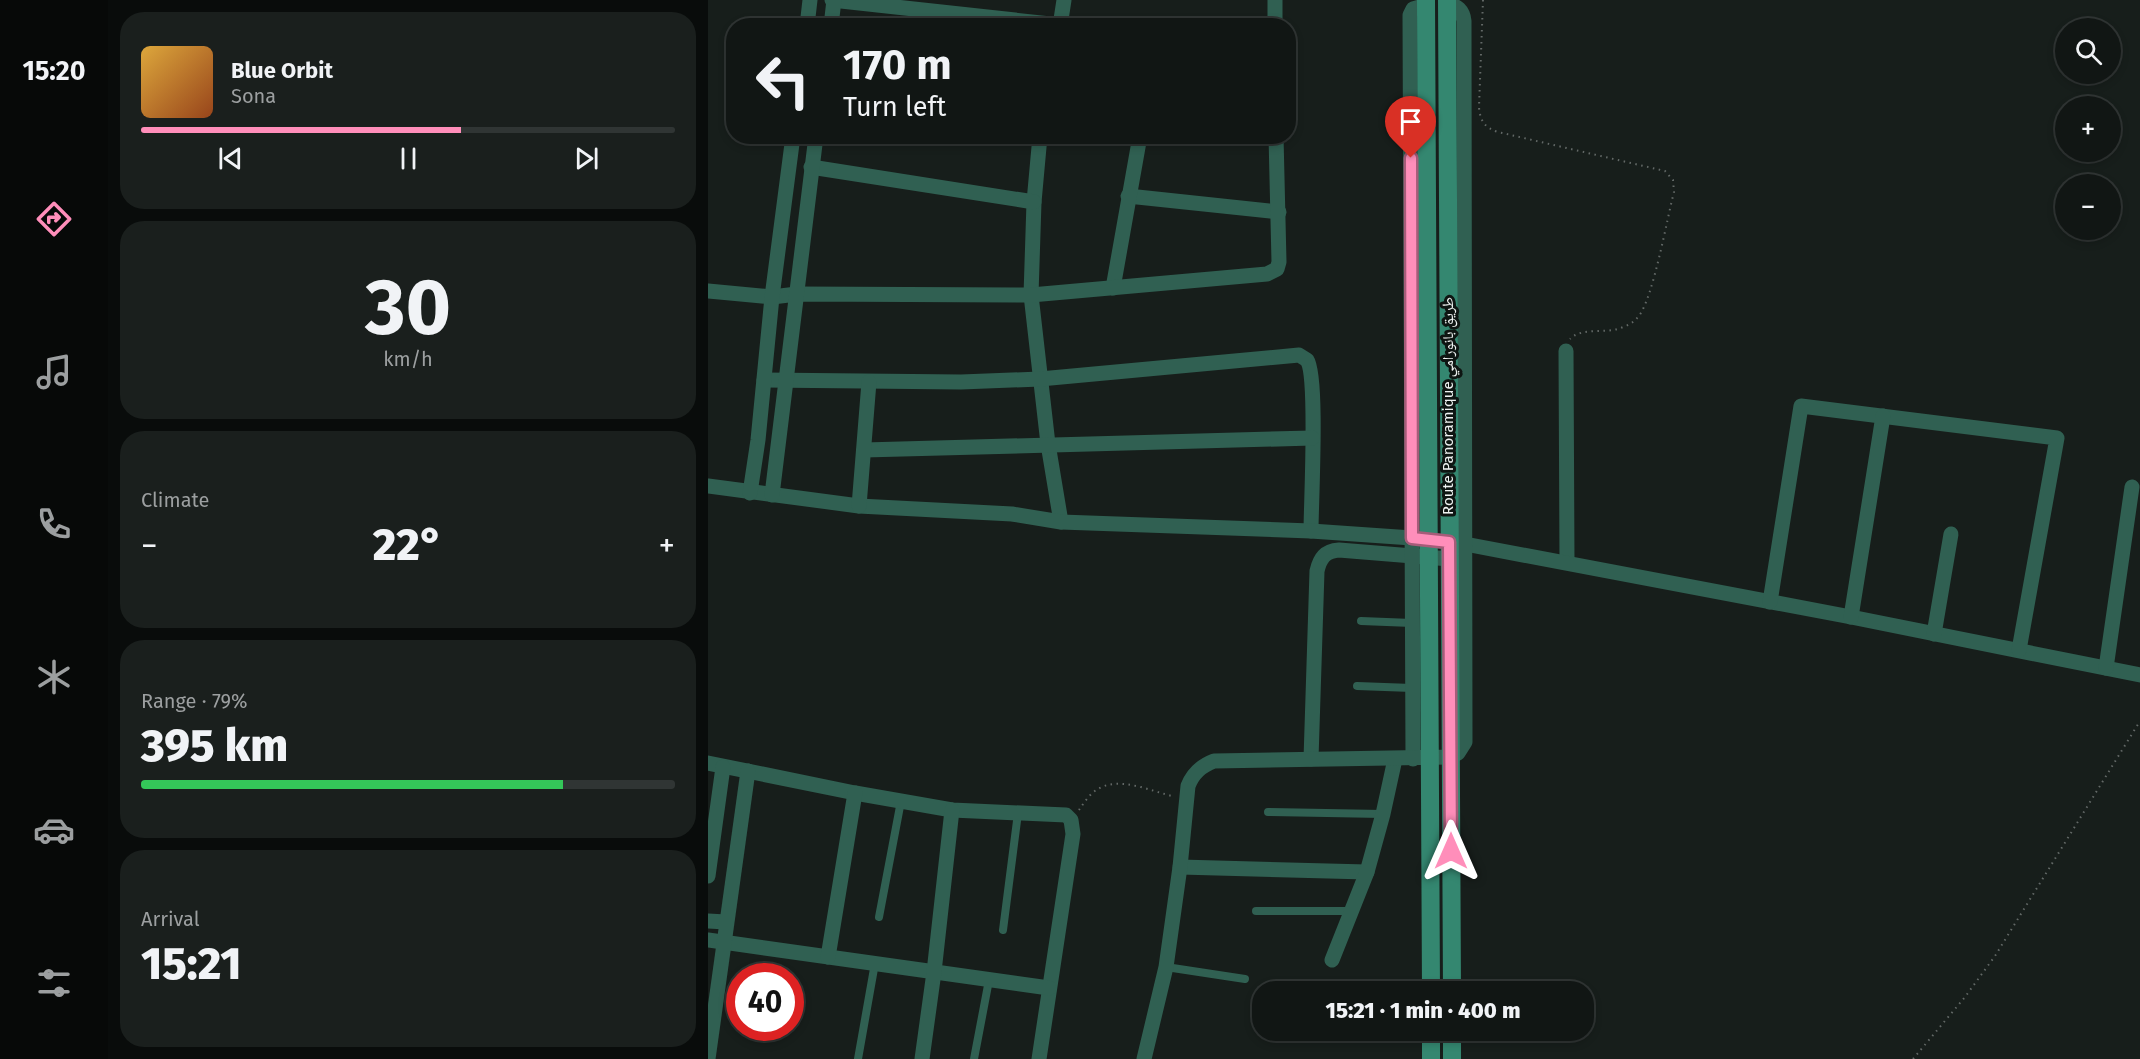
<!DOCTYPE html>
<meta charset="utf-8">
<style>
:root{--surface:#111614;--page:#1a1f1d;--text:#f1f3f6;--muted:#9c9fa0;--line:#303534;--accent:#ff8eba}
body{margin:0;font-family:"Fira Sans","Noto Naskh Arabic",sans-serif;background:var(--page);color:var(--text);height:100vh;display:flex;flex-direction:column;font-size:22px;white-space:nowrap}
*{box-sizing:border-box;margin:0}
p{font-size:20px;color:var(--muted)}
.icon{flex:none;width:33px;height:33px;fill:none;stroke:currentColor;stroke-width:2;stroke-linecap:round;stroke-linejoin:round}
.map{position:relative;flex:1;overflow:hidden}
.side{display:flex;flex-direction:column;gap:12px;padding:12px;background:#090c0b;width:600px}
.side>*{flex:none}
.hud{position:absolute;left:18px;top:18px;width:570px;height:126px;border-radius:24px;box-shadow:0 3px 9px #0003,0 0 0 2px var(--line);background:#111614;color:var(--text);overflow:hidden}
.controls{position:absolute;left:1347px;top:18px;display:grid;gap:12px}
.controls a{display:grid;place-items:center;width:66px;height:66px;border-radius:50%;background:var(--surface);box-shadow:0 3px 9px #0003,0 0 0 2px var(--line);font-size:30px}
.speed{position:absolute;left:18px;top:963px;display:flex;gap:12px;font-size:30px;font-weight:700;text-align:center}
.speed>*{display:grid;place-content:center;width:78px;height:78px;border-radius:50%;background:var(--surface);box-shadow:0 3px 9px #0003,0 0 0 2px var(--line);line-height:1}
.speed .limit{border:9px solid #d22;background:#fff;color:#111}
.pin{position:absolute;display:grid;place-items:center;width:51px;height:51px;color:#fff;margin:-62px -26px;border-radius:50% 50% 50% 0;rotate:-45deg;box-shadow:0 0 6px #0007}
.pin .icon{rotate:45deg}
.me{position:absolute;width:66px;margin:-33px;rotate:0deg;stroke-linejoin:round;filter:drop-shadow(0 0 4px #0008)}
.turn{display:flex;align-items:center;gap:21px;height:126px;padding:0 18px;font-size:27px}
.turn .icon{width:78px;height:78px;stroke-width:2.5}
.turn b{display:block;font-size:42px;line-height:51px}
.big{font-size:45px;font-weight:800;line-height:1.1}
.side .widget{flex:1;display:flex;flex-direction:column;justify-content:center;gap:9px;min-width:0;padding:0 21px;border-radius:24px;background:var(--page)}
.side .dial{align-items:center;gap:0}
.dial b{font-size:78px;line-height:1}
.song{display:flex;align-items:center;gap:18px}
.cover{width:72px;height:72px;border-radius:9px;background:linear-gradient(135deg,hsl(40 70% 55%),hsl(20 70% 35%))}
.played{height:6px;border-radius:3px;background:linear-gradient(90deg,var(--accent) 60%,var(--line) 60%)}
.keys{display:flex;justify-content:space-around;direction:ltr}
.heat{display:flex;justify-content:space-between;align-items:center;font-size:33px;direction:ltr}
.charge{height:9px;border-radius:4px;background:linear-gradient(90deg,#34c759 79%,var(--line) 0)}
.trip{position:absolute;left:544px;top:981px;width:342px;height:60px;border-radius:24px;background:var(--surface);box-shadow:0 3px 9px #0003,0 0 0 2px var(--line);font-weight:800;line-height:60px;text-align:center}
main{display:flex;flex:1;min-height:0}
.menu{display:flex;flex-direction:column;width:108px;justify-content:space-around;align-items:center;background:#070908;color:var(--muted)}
.menu .icon{width:42px;height:42px}
.menu .selected{color:var(--accent)}
.menu b{font-size:27px;color:var(--text)}
.map>svg:first-child{display:block}
.lines{fill:none;stroke-linecap:round;stroke-linejoin:round}
.path{stroke:#636967;stroke-width:2;stroke-dasharray:1.5 4.5;stroke-linecap:butt}
.lane{stroke:#306052;stroke-width:8}
.street{stroke:#306052;stroke-width:15}
.secondary{stroke:#348770;stroke-width:18}
.route-casing{stroke:#a65c79;stroke-width:15}
.route{stroke:#ff8eba;stroke-width:10}
.labels{text-anchor:middle;stroke-width:6;stroke-linejoin:round;paint-order:stroke}
.street-label{font-size:15px;fill:#eff3f2;stroke:#0e1512}
</style>
<main>
<nav class="menu">
<b>15:20</b>
<svg class="icon selected" aria-label="directions" viewBox="0 0 24 24"><path d="M12 3l9 9-9 9-9-9zM9 14v-3h6M13 9l2 2-2 2"/></svg>
<svg class="icon" aria-label="music" viewBox="0 0 24 24"><path d="M9 18V5l10-2v13"/><circle cx="6" cy="18" r="3"/><circle cx="16" cy="16" r="3"/></svg>
<svg class="icon" aria-label="phone" viewBox="0 0 24 24"><path d="M5 4h4l2 5-3 2q2 4 5 5l2-3 5 2v4C11 20 4 13 5 4z"/></svg>
<svg class="icon" aria-label="climate" viewBox="0 0 24 24"><path d="M12 3v18M4 7l16 10M4 17L20 7"/></svg>
<svg class="icon" aria-label="car" viewBox="0 0 24 24"><path d="M5 17H2v-5l4-1 3-4h7l3 4 3 1v5h-3M9 17h6M6 11h13"/><circle cx="7" cy="17" r="2"/><circle cx="17" cy="17" r="2"/></svg>
<svg class="icon" aria-label="filters" viewBox="0 0 24 24"><path d="M4 7h16M4 17h16"/><circle cx="9" cy="7" r="2"/><circle cx="15" cy="17" r="2"/></svg>
</nav>
<section class="side">
<div class="widget">
<div class="song"><i class="cover"></i><div><b>Blue Orbit</b><p>Sona</p></div></div>
<div class="played"></div>
<div class="keys"><svg class="icon" aria-label="previous" viewBox="0 0 24 24"><path d="M18 5L8 12l10 7zM5 5v14"/></svg><svg class="icon" aria-label="pause" viewBox="0 0 24 24"><path d="M8 5v14M16 5v14"/></svg><svg class="icon" aria-label="next" viewBox="0 0 24 24"><path d="M6 5l10 7-10 7zM19 5v14"/></svg></div>
</div>
<div class="widget dial"><b>30</b><p>km/h</p></div>
<div class="widget"><p>Climate</p>
<div class="heat"><a>−</a><b class="big">22°</b><a>+</a></div>
</div>
<div class="widget"><p>Range · 79%</p><b class="big">395 km</b><div class="charge"></div></div>
<div class="widget"><p>Arrival</p><b class="big">15:21</b></div>
</section>
<div class="map">
<svg width="1432" height="1059" viewBox="0 0 1432 1059">
<rect width="100%" height="100%" fill="#171e1b"/>
<g class="lines">
<g class="path">
<path d="M775 0 771 107C772 121 777 128 790 132L957 171 965 180 966 192C959 218 945 300 930 317 926 322 921 325 915 327 898 335 875 326 862 339"/>
<path d="M371 810C376 803 382 793 390 789 411 776 443 791 464 796"/>
<polyline points="1205,1059 1257,997 1287,956 1432,721"/>
</g>
<g class="lane">
<polyline points="653,621 704,623"/>
<polyline points="649,686 704,688"/>
<polyline points="560,812 675,814"/>
<polyline points="548,911 643,911"/>
<polyline points="171,917 193,801"/>
<polyline points="295,930 310,813"/>
<polyline points="458,967 537,979"/>
<polyline points="150,1059 167,963"/>
<polyline points="266,1059 281,980"/>
</g>
<g class="street">
<polyline points="124,0 361,26"/>
<polyline points="99,26 102,0"/>
<polyline points="123,26 126,0"/>
<polyline points="352,26 356,0"/>
<polyline points="567,26 567,0"/>
<polyline points="332,136 326,202 323,295 340,444 353,522"/>
<polyline points="103,167 326,202"/>
<polyline points="420,196 571,212"/>
<polyline points="405,288 432,136"/>
<polyline points="0,291 64,297 89,294 323,295 559,274 569,269 571,262 568,136"/>
<polyline points="858,351 859,562"/>
<path d="M56 380 253 382 332 379 591 355 599 360C610 376 603 503 603 531"/>
<polyline points="156,450 604,438"/>
<polyline points="0,486 151,506 304,514 353,522 603,531 704,538 757,544 1143,617 1432,675"/>
<polyline points="42,493 50,440 64,297 85,136"/>
<polyline points="64,495 108,136"/>
<polyline points="151,506 161,382"/>
<polyline points="1062,602 1093,406 1349,438 1311,650"/>
<polyline points="1143,617 1175,416"/>
<polyline points="1226,634 1243,534"/>
<polyline points="1398,668 1424,487"/>
<path d="M603 759 609 571C612 558 617 551 631 550L754 560"/>
<polyline points="705,759 702,15 705,9 718,5"/>
<polyline points="0,763 147,793 244,810 358,815 363,820 365,834 331,1059"/>
<polyline points="472,867 659,872"/>
<polyline points="0,876 15,767"/>
<polyline points="0,921 18,922"/>
<polyline points="0,940 341,988"/>
<polyline points="120,957 147,793"/>
<polyline points="624,960 659,872 675,814 687,759"/>
<polyline points="0,1059 40,771"/>
<polyline points="214,1059 226,972 244,810"/>
<path d="M436 1059 458 967 472 867 480 786C485 773 493 766 506 761L742 757 750 753 757 742 756 21C755 10 749 6 739 3"/>
</g>
<g class="secondary">
<polyline points="718,0 723,992"/>
<polyline points="739,0 744,992"/>
<polyline points="723,1030 723,1059"/>
<polyline points="744,1030 744,1059"/>
</g>
</g>
<g class="lines">
<g class="route-casing">
<polyline id="route" points="703,158 704,538 741,542 743,851"/>
</g>
<use href="#route" class="route"/>
</g>
<g class="labels">
<g class="street-label">
<text transform="translate(740 406) rotate(-90)" y="5">Route Panoramique طريق بانورامي</text>
</g>
</g>
</svg>
<div class="controls">
<a><svg class="icon" aria-label="search" viewBox="0 0 24 24"><circle cx="10" cy="10" r="6"/><path d="M15 15l6 6"/></svg></a>
<a>+</a>
<a>−</a>
</div>
<div class="speed"><div class="limit">40</div></div>
<div class="pin" style="left:703px;top:158px;background:#d93025"><svg class="icon" aria-label="arrive" viewBox="0 0 24 24"><path d="M6 21V4h12l-3 4 3 4H6"/></svg></div>
<svg class="me" style="left:743px;top:851px" viewBox="-20 -20 40 40"><path d="M0-17L14 15 0 8-14 15z" fill="#ff8eba" stroke="#fff" stroke-width="4"/></svg>
<div class="trip">15:21 · 1 min · 400 m</div>
<div class="hud">
<div class="turn"><svg class="icon" aria-label="left" viewBox="0 0 24 24"><path d="M17 20v-9H6M10 6l-5 5 5 5"/></svg><div><b>170 m</b>Turn left</div></div>
</div>
</div>
</main>
